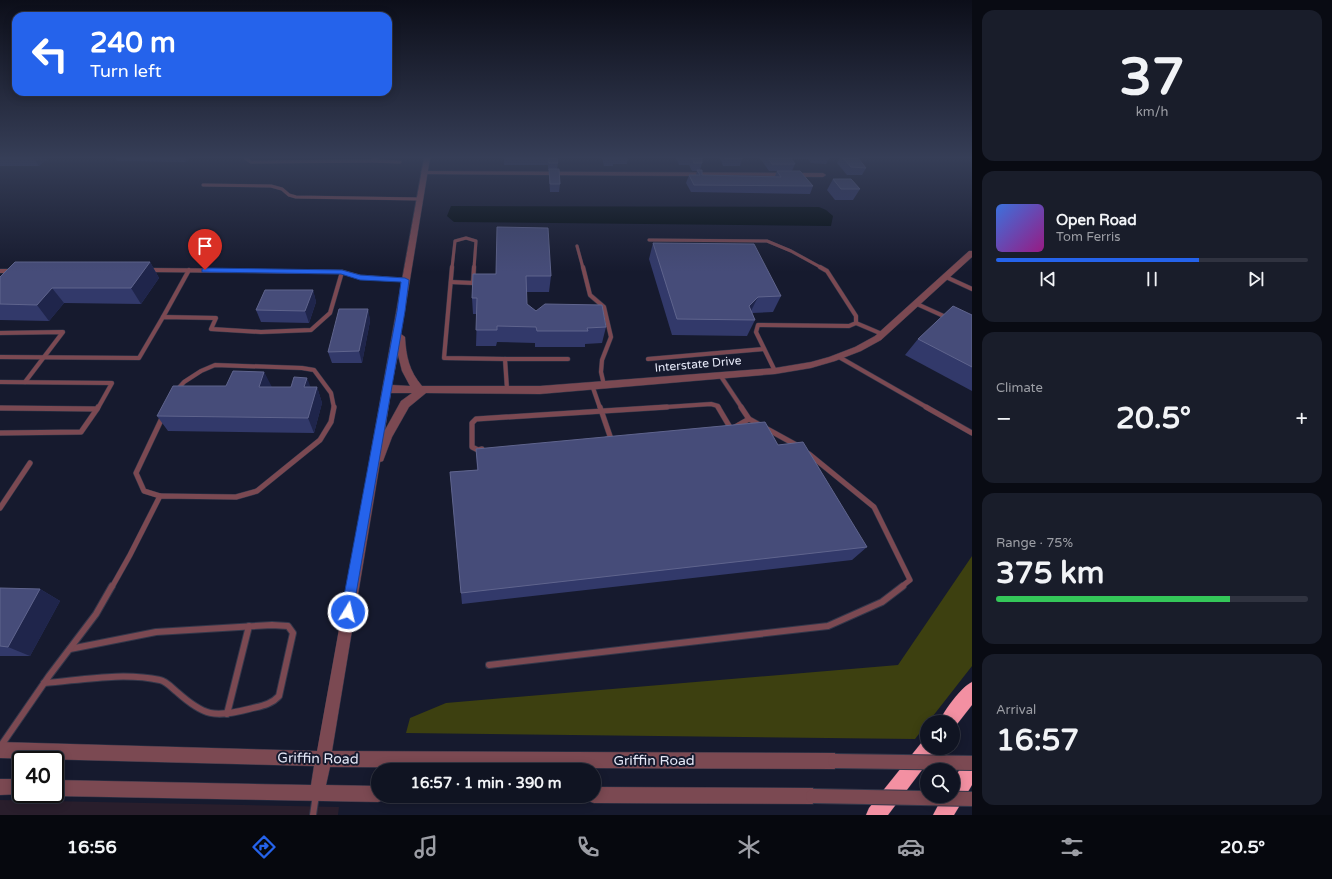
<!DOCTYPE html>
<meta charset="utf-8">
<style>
:root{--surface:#101422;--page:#191d2a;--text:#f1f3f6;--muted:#9c9ea5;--line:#303340;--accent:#2563eb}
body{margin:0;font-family:"Varela Round",sans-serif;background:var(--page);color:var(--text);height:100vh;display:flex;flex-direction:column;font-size:15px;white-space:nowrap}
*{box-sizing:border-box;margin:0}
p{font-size:13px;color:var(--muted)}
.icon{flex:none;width:22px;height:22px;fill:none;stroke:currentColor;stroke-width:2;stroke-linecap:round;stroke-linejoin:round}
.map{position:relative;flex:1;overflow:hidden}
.sheet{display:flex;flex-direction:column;gap:10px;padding:10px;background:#090b13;width:360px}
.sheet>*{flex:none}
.hud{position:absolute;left:12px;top:12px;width:380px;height:84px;border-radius:12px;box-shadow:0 2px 10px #0003,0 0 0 1px var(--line);background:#2563eb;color:#fff;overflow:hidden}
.tools{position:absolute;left:920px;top:715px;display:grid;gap:8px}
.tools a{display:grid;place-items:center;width:40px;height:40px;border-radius:50%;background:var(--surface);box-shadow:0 2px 10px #0003,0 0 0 1px var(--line);font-size:20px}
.speed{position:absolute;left:12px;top:751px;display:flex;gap:8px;font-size:20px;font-weight:700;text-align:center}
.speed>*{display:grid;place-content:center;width:52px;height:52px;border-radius:50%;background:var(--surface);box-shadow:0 2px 10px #0003,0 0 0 1px var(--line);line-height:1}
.speed .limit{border:2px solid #111;border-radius:6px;background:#fff;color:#111}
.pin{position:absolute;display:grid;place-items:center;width:34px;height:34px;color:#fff;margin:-41px -17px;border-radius:50% 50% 50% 0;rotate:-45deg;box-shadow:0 0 4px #0007}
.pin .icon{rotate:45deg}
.me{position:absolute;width:44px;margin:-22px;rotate:9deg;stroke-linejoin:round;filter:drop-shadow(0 0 3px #0008)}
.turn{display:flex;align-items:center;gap:14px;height:84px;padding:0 12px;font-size:18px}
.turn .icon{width:52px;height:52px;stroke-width:2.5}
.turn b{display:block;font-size:28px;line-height:34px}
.big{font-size:30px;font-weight:700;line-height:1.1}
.sheet .card{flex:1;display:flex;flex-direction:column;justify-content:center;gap:6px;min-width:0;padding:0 14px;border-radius:12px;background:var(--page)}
.sheet .dial{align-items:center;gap:0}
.dial b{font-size:52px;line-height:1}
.song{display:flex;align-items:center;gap:12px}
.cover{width:48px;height:48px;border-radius:6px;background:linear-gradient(135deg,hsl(220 70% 55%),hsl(310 70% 35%))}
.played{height:4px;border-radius:2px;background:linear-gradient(90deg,var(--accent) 65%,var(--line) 65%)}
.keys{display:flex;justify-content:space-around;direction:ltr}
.heat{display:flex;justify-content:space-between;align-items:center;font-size:22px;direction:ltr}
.charge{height:6px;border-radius:3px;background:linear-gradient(90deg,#34c759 75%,var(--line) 0)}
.trip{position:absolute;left:371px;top:763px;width:230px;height:40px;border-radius:20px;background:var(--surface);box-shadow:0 2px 10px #0003,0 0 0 1px var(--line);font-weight:700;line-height:40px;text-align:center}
.tabs{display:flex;height:64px;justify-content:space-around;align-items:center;background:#06080e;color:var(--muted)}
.tabs .icon{width:28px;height:28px}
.tabs .active{color:var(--accent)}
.tabs b{font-size:18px;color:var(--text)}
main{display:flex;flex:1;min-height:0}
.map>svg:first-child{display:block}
.commercial{fill:#291e2c}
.green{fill:#3d4010}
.water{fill:#020b0e}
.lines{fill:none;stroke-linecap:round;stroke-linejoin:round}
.service-far3-casing{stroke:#33374a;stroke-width:3.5}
.service-far2-casing{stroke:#33374a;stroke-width:5}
.service-far1-casing{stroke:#33374a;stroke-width:6}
.service-casing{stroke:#33374a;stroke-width:8}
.minor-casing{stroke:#33374a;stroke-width:1}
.tertiary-casing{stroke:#33374a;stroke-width:1}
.motorway-casing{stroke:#33374a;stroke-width:1}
.service-far3{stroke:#7b4952;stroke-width:3}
.service-far2{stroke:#7b4952;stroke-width:4}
.service-far1{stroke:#7b4952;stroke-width:5}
.service{stroke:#7b4952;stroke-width:6}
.minor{fill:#7b4952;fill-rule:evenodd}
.tertiary{fill:#7b4952;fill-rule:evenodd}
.motorway{fill:#f390a2;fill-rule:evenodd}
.tertiary-bridge-casing{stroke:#33374a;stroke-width:16;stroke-linecap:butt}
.tertiary-bridge{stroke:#7b4952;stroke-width:14}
.wall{fill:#32396a}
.shaded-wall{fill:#1f254b}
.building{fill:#464c79;stroke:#5f648d}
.route{fill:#2563eb;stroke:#184099}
.labels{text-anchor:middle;stroke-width:4;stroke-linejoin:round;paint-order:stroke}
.street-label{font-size:12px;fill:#e5e8f7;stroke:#161a2e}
.near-street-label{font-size:14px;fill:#e5e8f7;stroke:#161a2e}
</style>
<main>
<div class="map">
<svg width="972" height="815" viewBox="0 0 972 815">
<rect width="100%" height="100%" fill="#161a2e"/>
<polygon class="commercial" points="0,800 339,807 338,815 0,815"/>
<polygon class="green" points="972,556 972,666 915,739 406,733 410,718 446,703 898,665"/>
<polygon class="water" points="451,206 819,207 826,210 833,216 831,226 454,222 447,216"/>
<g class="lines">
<g class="service-far3-casing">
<g id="service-far3">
<polyline points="245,158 251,162 371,161 377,158"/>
<polyline points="373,161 400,162"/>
<polyline points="203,185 271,186 282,189 289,195 296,197 420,199"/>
<polyline points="649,240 767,241 791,251 822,268"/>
<polyline points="577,246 583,268"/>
<polyline points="452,268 455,241 466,238 476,241 474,268"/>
</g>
</g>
<g class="service-far2-casing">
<g id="service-far2">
<polyline points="452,267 444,358 505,359 507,389"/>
<polyline points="583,267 590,295 604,307 611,337 602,360 601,372 604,385"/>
<polyline points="148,270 342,272 360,277 405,280"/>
<polyline points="0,271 12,271"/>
<polyline points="946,277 972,289"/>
<polyline points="451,282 473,283 474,267"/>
<polyline points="917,304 948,318"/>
<polyline points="163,317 189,270"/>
<polyline points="856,323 882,334"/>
<polyline points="0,333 63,332 25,382"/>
<polyline points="0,357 139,358 163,317 216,318 211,329 261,332 311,330 330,313 342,272"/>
<polyline points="839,357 928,408"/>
<polyline points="505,359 568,359"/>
<polyline points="648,359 764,349"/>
<polyline points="775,371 756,332 758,325 849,326 856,323 856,316 827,271 820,267"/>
<polyline points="720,375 742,408"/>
<polyline points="0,382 112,383 98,408"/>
<polyline points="592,385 600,408"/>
<polyline points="177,390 184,382 201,371 215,365 302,368 314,370 331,393 334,408"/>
<polyline points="651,408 711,404 718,406 719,408"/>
</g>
</g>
<g class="service-far1-casing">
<g id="service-far1">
<polyline points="600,407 611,439 607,439"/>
<polyline points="718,407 731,429"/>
<polyline points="926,407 972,433"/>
<polyline points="0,408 97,409 98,407"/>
<polyline points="749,419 798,446"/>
<polyline points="735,427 749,419 741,407"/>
<polyline points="0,433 81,432 97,409"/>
<polyline points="482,449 478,450 472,447 472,423 476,419 667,407"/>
<polyline points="809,454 874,507 910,580 901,587"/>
<polyline points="160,496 144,491 136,473 163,416"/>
<polyline points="0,508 30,463"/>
<polyline points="112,587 130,555 160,496 236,497 257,491 320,440 331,422 334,407"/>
</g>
</g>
<g class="service-casing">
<g id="service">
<polyline points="489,665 828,626 882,602 903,586"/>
<path d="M44 683C82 680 122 672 160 680 166 681 172 688 177 692 204 716 214 718 249 709 260 706 271 705 279 696L293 633 288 626 272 625 156 632 70 649"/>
<polyline points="227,714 249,626"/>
<polyline points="0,747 49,676 96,614 112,586"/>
<polyline points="313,815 316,795"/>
</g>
</g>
<g class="minor-casing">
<polygon id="minor" points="422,171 823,173 826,175 823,177 424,174 421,172"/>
</g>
<g class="tertiary-casing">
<g id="tertiary">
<path d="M424 158H430L401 334 405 337C406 356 409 371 422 386H540L775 368 811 362 829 357 855 347 875 336 969 251H972V257L881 340 861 351 835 361 811 368 775 374 540 394 426 393 409 407 392 437 383 461 380 462 332 751 835 753 840 756 843 761 840 766 835 769 330 767 326 785 378 786V796H385L384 800 378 802 55 796 50 794H55V780L311 785 314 766 0 758V742L317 751ZM398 355 402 371 410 386 392 385ZM391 393H412L401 401 385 430Z"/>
<polygon points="0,779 21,779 21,794 23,794 0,795"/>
<polygon points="594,787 813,788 819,790 821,796 819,802 813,804 594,803 588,801 586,796 594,796"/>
</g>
</g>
<g class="motorway-casing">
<g id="motorway">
<path d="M972 682V705L954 728 953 729V722H939C944 711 961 687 972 682Z"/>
<polygon points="927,739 927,748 937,748 934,754 888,815 866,815 869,808 922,742"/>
<polygon points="972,758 972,785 954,815 933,815 943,796 953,796 953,781 965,760"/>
</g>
</g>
<use href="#service-far3" class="service-far3"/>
<use href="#service-far2" class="service-far2"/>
<use href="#service-far1" class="service-far1"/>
<use href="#service" class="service"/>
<use href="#minor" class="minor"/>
<use href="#tertiary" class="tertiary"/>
<use href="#motorway" class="motorway"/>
<g class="tertiary-bridge-casing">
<g id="tertiary-bridge">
<polyline points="835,761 972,763"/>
<polyline points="813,796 972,799"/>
</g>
</g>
<use href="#tertiary-bridge" class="tertiary-bridge"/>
</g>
<g class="wall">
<polygon points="0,158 48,158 39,166 0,166"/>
<polygon points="115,158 189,158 186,162 117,161"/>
<polygon points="504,158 557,158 558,163 557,169 560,184 559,192 550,192 549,176 549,170 548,170 548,165 504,165"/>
<polygon points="602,158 628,158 627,164 613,164 613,166 604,166"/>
<polygon points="676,158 702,158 702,163 700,170 702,175 775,176 777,171 769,171 760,158 829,158 826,164 811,163 808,159 791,159 795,164 792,171 813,186 810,194 691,192 686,183 689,175 696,175 697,171 692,171 689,165 679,165"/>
<polygon points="720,158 742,158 742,159 740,166 723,166"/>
<polygon points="840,158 858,158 866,168 862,175 847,175 837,163"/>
<polygon points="833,179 860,189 853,200 835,200 827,190"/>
<polygon points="653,243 781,296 773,312 752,313 755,320 747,336 672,335 649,259"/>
<polygon points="150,262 159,278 141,304 64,303 49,321 0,320 0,277"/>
<polygon points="473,274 551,276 549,292 526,292 527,304 536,311 606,327 602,343 585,344 585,347 535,347 535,343 497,342 496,346 476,346 477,314 473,314 472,298"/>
<polygon points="313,290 316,302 309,323 261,322 256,310"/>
<polygon points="368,309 370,321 362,363 332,363 328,352"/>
<polygon points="972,315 972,391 905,355 918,339"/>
<polygon points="264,372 271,387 317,387 322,403 314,433 168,431 157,416 226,386"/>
<polygon points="778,445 867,547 852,560 462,604 450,472 477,470 476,449"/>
<polygon points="0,588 40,589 60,601 30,656 0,656"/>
</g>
<g class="shaded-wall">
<polygon points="33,158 48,158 39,166"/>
<polygon points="185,158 189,158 186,162"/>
<polygon points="150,262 159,278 141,304 131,288"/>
<polygon points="52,288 64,303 49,321 37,305"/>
<polygon points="313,290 316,302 309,323 305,311"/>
<polygon points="758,297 750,313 749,306"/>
<polygon points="368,309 370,321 362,363 359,351"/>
<polygon points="264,372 272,387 259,387"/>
<polygon points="307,378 313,393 304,387"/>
<polygon points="317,387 322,403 314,433 308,418"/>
<polygon points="40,589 60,601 30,656 8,647"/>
</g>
<g class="building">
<polygon points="548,158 557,158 558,163 549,163"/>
<polygon points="691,158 702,158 702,163 694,163"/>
<polygon points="725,158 742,158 742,159 726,159"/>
<polygon points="768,158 791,158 795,164 772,164"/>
<polygon points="843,158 858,158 866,168 851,167"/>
<polygon points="549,169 559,169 560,184 550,184"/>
<polygon points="697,170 702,170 702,175 781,177 777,171 800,171 813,186 694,185 689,175 700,175"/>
<polygon points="833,179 851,179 860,189 841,189"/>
<polygon points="497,227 548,228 551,276 526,276 527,304 536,311 545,304 602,305 606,327 587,328 588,331 537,331 536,327 497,326 497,330 476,330 477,298 472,298 473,274 496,274"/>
<polygon points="653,243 754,244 781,296 758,297 749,306 755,320 677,319"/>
<polygon points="15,262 150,262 131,288 52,288 37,305 0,304 0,277"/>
<polygon points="265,290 313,290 305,311 256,310"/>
<polygon points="953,306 972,315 972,367 918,339"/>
<polygon points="339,309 368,309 359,351 328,352"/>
<polygon points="233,371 264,372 259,387 291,387 294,377 307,378 304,387 317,387 308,418 157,416 173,386 226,386"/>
<polygon points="765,422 778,445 803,442 867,547 461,593 450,472 478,470 476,449"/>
<polygon points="0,588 40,589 8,647 0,646"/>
</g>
<linearGradient id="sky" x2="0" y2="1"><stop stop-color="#0c0e19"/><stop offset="0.58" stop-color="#363e57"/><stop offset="1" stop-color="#363e57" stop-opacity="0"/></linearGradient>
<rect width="972" height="272" fill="url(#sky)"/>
<polygon class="route" points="205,268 342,270 360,275 405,278 409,280 405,311 352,617 348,618 343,617 341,612 397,311 401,282 360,280 341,274 202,272 202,269"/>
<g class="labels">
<g class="street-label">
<text transform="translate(698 364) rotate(-5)" y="4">Interstate Drive</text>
</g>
<g class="near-street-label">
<text transform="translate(318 758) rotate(1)" y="5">Griffin Road</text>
<text x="654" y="765">Griffin Road</text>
</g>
</g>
</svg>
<div class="tools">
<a><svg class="icon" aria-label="sound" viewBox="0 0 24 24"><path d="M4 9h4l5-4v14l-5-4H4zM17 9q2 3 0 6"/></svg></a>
<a><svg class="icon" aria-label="search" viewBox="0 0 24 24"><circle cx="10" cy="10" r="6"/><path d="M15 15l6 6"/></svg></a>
</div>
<div class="speed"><div class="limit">40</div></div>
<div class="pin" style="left:205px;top:270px;background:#d93025"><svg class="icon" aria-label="arrive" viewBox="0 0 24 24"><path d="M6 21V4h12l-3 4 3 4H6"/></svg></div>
<svg class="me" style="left:348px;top:612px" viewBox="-20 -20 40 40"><circle r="17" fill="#2563eb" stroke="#fff" stroke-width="3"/><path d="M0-11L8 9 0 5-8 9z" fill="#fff"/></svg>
<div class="trip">16:57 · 1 min · 390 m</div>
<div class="hud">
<div class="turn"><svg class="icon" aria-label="left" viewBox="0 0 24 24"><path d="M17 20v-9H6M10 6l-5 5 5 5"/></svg><div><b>240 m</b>Turn left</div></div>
</div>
</div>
<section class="sheet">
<div class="card dial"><b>37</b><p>km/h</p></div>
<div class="card">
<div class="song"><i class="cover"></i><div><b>Open Road</b><p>Tom Ferris</p></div></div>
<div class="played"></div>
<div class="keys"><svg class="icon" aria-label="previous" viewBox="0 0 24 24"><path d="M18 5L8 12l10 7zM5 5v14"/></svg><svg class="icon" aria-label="pause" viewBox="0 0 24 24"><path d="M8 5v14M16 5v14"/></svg><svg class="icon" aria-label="next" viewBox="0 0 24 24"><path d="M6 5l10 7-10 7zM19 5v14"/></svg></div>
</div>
<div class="card"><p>Climate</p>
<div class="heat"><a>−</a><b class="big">20.5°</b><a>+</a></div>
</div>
<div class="card"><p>Range · 75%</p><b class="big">375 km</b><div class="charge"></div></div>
<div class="card"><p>Arrival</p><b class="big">16:57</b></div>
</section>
</main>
<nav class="tabs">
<b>16:56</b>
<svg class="icon active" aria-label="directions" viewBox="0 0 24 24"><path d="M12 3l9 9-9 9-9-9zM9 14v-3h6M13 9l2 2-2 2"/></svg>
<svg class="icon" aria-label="music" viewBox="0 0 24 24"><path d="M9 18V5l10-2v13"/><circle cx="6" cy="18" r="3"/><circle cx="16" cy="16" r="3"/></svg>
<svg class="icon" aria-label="phone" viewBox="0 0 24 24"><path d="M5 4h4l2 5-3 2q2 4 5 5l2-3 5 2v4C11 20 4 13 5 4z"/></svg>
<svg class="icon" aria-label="climate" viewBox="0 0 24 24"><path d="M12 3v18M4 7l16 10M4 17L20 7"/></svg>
<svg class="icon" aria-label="car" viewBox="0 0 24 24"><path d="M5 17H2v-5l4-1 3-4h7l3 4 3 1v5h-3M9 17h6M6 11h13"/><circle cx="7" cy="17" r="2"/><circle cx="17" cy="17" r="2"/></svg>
<svg class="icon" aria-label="filters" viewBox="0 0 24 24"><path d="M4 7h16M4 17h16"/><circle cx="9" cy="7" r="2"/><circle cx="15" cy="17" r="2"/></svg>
<b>20.5°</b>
</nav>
